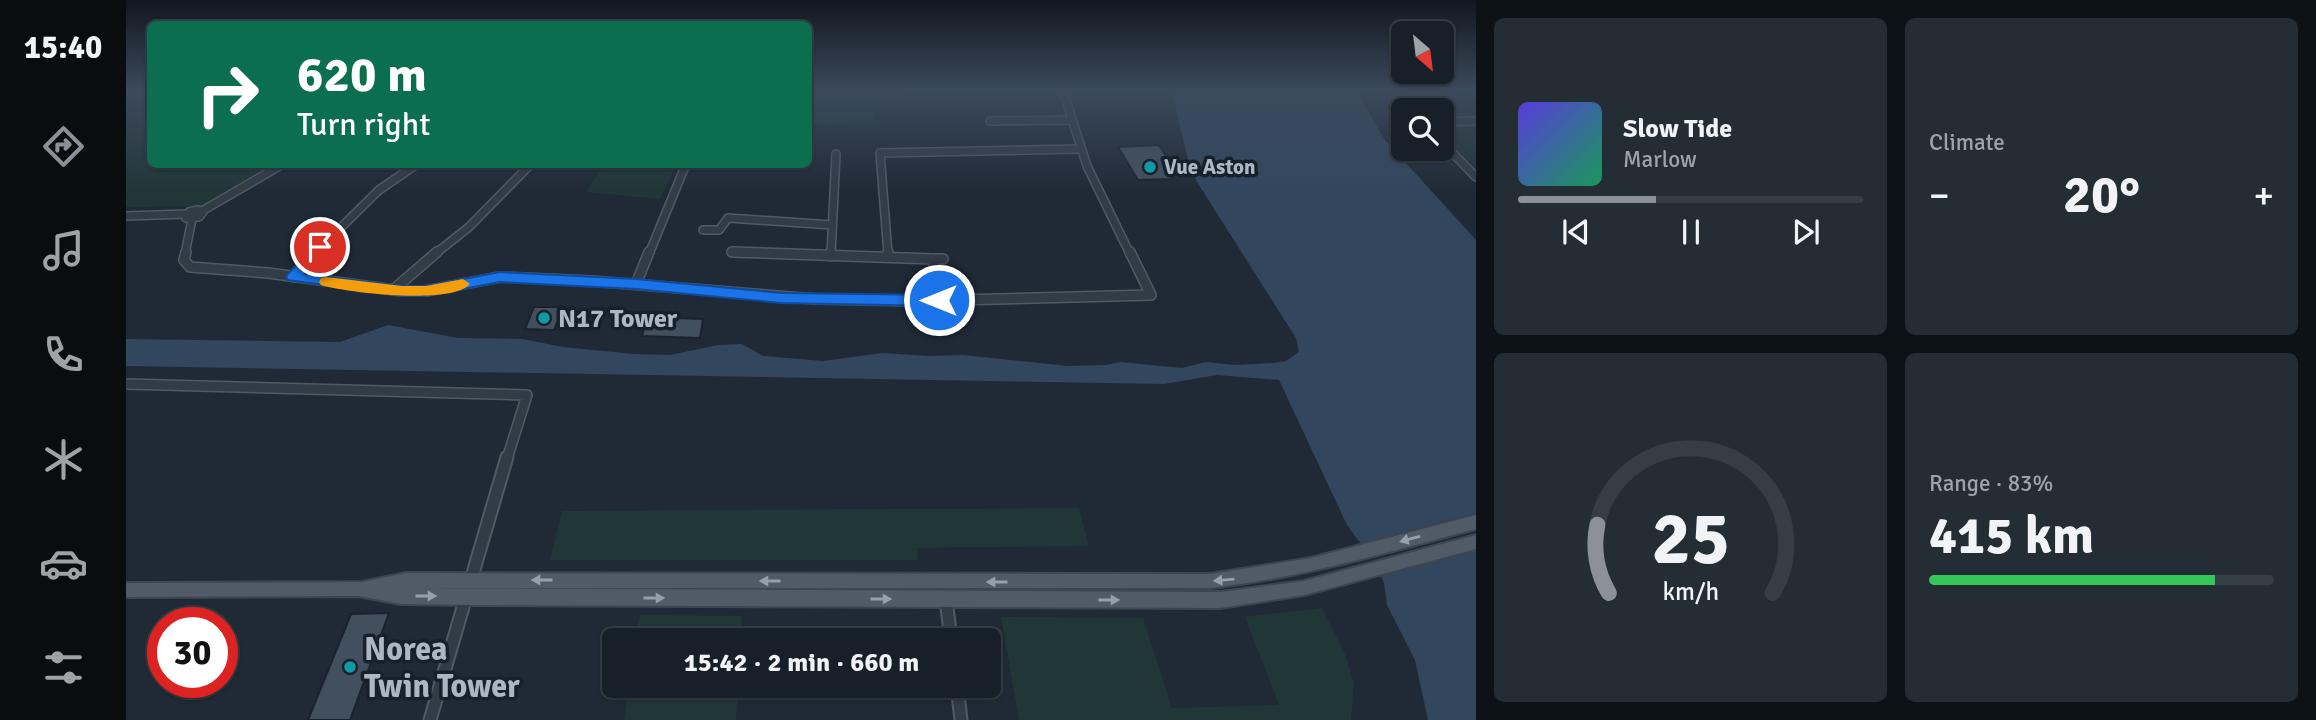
<!DOCTYPE html>
<meta charset="utf-8">
<style>
:root{--surface:#172028;--page:#242d34;--text:#f1f3f6;--muted:#9ea3a8;--line:#363e45;--accent:#8c9099}
body{margin:0;font-family:Signika,sans-serif;background:var(--page);color:var(--text);height:100vh;display:flex;flex-direction:column;font-size:26px;white-space:nowrap}
*{box-sizing:border-box;margin:0}
p{font-size:23px;color:var(--muted)}
.icon{flex:none;width:38px;height:38px;fill:none;stroke:currentColor;stroke-width:2;stroke-linecap:round;stroke-linejoin:round}
.map{position:relative;flex:1;overflow:hidden}
.sheet{display:flex;flex-direction:column;gap:18px;padding:18px;background:#0d1216;width:840px}
.sheet>*{flex:none}
.banner{position:absolute;left:21px;top:21px;width:665px;height:147px;border-radius:10px;box-shadow:0 2px 5px #0004,0 0 0 2px var(--line);background:#0b6e4f;color:#fff;overflow:hidden}
.needle{width:46px;rotate:152deg}
.fabs{position:absolute;left:1265px;top:21px;display:grid;gap:14px}
.fabs a{display:grid;place-items:center;width:63px;height:63px;border-radius:10px;background:var(--surface);box-shadow:0 2px 5px #0004,0 0 0 2px var(--line);font-size:35px}
.speed{position:absolute;left:21px;top:607px;display:flex;gap:14px;font-size:35px;font-weight:700;text-align:center}
.speed>*{display:grid;place-content:center;width:91px;height:91px;border-radius:50%;background:var(--surface);box-shadow:0 2px 5px #0004,0 0 0 2px var(--line);line-height:1}
.speed .limit{border:10px solid #d22;background:#fff;color:#111}
.pin{position:absolute;display:grid;place-items:center;width:60px;height:60px;color:#fff;margin:-30px;border:4px solid #fff;border-radius:50%;box-shadow:0 2px 7px #0007}
.me{position:absolute;width:77px;margin:-38px;rotate:270deg;stroke-linejoin:round;filter:drop-shadow(0 0 5px #0008)}
.turn{display:flex;align-items:center;gap:24px;height:147px;padding:0 35px;font-size:32px}
.turn .icon{width:91px;height:91px;stroke-width:2.5}
.turn b{display:block;font-size:49px;line-height:60px}
.big{font-size:52px;font-weight:700;line-height:1.1}
.sheet .widget{flex:1;display:flex;flex-direction:column;justify-content:center;gap:10px;min-width:0;padding:0 24px;border-radius:10px;background:var(--page)}
.sheet .dial{align-items:center;gap:0}
.dial svg{height:182px;overflow:visible;fill:none;stroke:var(--line);stroke-width:7;stroke-linecap:round;text-anchor:middle}
.dial text{fill:var(--text);stroke:none}
.song{display:flex;align-items:center;gap:21px}
.cover{width:84px;height:84px;border-radius:10px;background:linear-gradient(135deg,hsl(250 70% 55%),hsl(150 70% 35%))}
.played{height:7px;border-radius:4px;background:linear-gradient(90deg,var(--accent) 40%,var(--line) 40%)}
.keys{display:flex;justify-content:space-around;direction:ltr}
.heat{display:flex;justify-content:space-between;align-items:center;font-size:38px;direction:ltr}
.charge{height:10px;border-radius:5px;background:linear-gradient(90deg,#34c759 83%,var(--line) 0)}
.sheet .tiles{flex:1;display:grid;gap:18px;grid-template-columns:repeat(2,1fr)}
.trip{position:absolute;left:476px;top:628px;width:399px;height:70px;border-radius:10px;background:var(--surface);box-shadow:0 2px 5px #0004,0 0 0 2px var(--line);font-weight:700;line-height:70px;text-align:center}
main{display:flex;flex:1;min-height:0}
.dock{display:flex;flex-direction:column;width:126px;justify-content:space-around;align-items:center;background:#090d10;color:var(--muted)}
.dock .icon{width:49px;height:49px}
.dock .selected{color:var(--accent)}
.dock b{font-size:32px;color:var(--text)}
.map>svg:first-child{display:block}
.green{fill:#213637}
.water{fill:#32475e}
.pier{fill:#1f2a36}
.building{fill:#42505e;stroke:#1a232d;stroke-width:2}
.lines{fill:none;stroke-linecap:round;stroke-linejoin:round}
.minor-far2-casing{stroke:#505a65;stroke-width:10}
.minor-far1-casing{stroke:#505a65;stroke-width:12}
.minor-casing{stroke:#505a65;stroke-width:15}
.major-casing{stroke:#3c4550;stroke-width:4}
.minor-far2{stroke:#323c47;stroke-width:7}
.minor-far1{stroke:#323c47;stroke-width:9}
.minor{stroke:#323c47;stroke-width:11}
.major{fill:#505b67;fill-rule:evenodd}
.oneway{fill:#95a0ad}
.route{fill:#1a73e8;stroke:#114b97;stroke-width:2}
.slow{fill:#f59e0b}
.culture-dot{fill:#0f9aa8;stroke:#18212b;stroke-width:2.5}
.labels{text-anchor:middle;stroke-width:7;stroke-linejoin:round;paint-order:stroke}
.far-poi-label{font-size:21px;font-weight:bold;fill:#acb7c4;stroke:#18212b;text-anchor:start}
.poi-label{font-size:26px;font-weight:bold;fill:#acb7c4;stroke:#18212b;text-anchor:start}
.near-poi-label{font-size:32px;font-weight:bold;fill:#acb7c4;stroke:#18212b;text-anchor:start}
</style>
<main>
<nav class="dock">
<b>15:40</b>
<svg class="icon selected" aria-label="directions" viewBox="0 0 24 24"><path d="M12 3l9 9-9 9-9-9zM9 14v-3h6M13 9l2 2-2 2"/></svg>
<svg class="icon" aria-label="music" viewBox="0 0 24 24"><path d="M9 18V5l10-2v13"/><circle cx="6" cy="18" r="3"/><circle cx="16" cy="16" r="3"/></svg>
<svg class="icon" aria-label="phone" viewBox="0 0 24 24"><path d="M5 4h4l2 5-3 2q2 4 5 5l2-3 5 2v4C11 20 4 13 5 4z"/></svg>
<svg class="icon" aria-label="climate" viewBox="0 0 24 24"><path d="M12 3v18M4 7l16 10M4 17L20 7"/></svg>
<svg class="icon" aria-label="car" viewBox="0 0 24 24"><path d="M5 17H2v-5l4-1 3-4h7l3 4 3 1v5h-3M9 17h6M6 11h13"/><circle cx="7" cy="17" r="2"/><circle cx="17" cy="17" r="2"/></svg>
<svg class="icon" aria-label="filters" viewBox="0 0 24 24"><path d="M4 7h16M4 17h16"/><circle cx="9" cy="7" r="2"/><circle cx="15" cy="17" r="2"/></svg>
</nav>
<div class="map">
<svg width="1350" height="720" viewBox="0 0 1350 720">
<rect width="100%" height="100%" fill="#1f2a36"/>
<g class="green">
<polygon points="0,91 24,91 24,164 146,165 77,206 0,207"/>
<polygon points="683,91 778,91 776,102 748,100 748,123 683,124"/>
<polygon points="1288,102 1345,104 1350,108 1350,118 1316,119 1316,110 1295,110"/>
<polygon points="1350,124 1350,169 1316,134 1316,125"/>
<polygon points="478,165 478,164 550,165 534,199 460,192"/>
<polygon points="953,508 963,546 791,548 792,560 424,560 436,511"/>
<polygon points="1196,608 1218,651 1228,684 1225,720 893,720 875,617 1017,618 1046,708 1153,705 1119,617"/>
<polygon points="514,615 616,616 615,640 510,640"/>
<polygon points="503,686 612,686 610,720 498,720"/>
</g>
<polygon class="water" points="1046,91 1231,91 1258,139 1350,240 1350,720 1302,720 1289,660 1261,605 1258,583 1250,564 1221,525 1153,380 1091,375 1038,384 0,366 0,339 214,342 262,325 332,338 396,339 437,347 508,354 544,355 592,345 616,344 637,356 697,361 756,353 802,356 837,355 942,366 980,365 994,362 1056,368 1080,362 1109,365 1148,363 1160,361 1173,352 1170,338 1071,182 1063,165"/>
<polygon class="pier" points="1350,513 1350,549 1251,576 1232,544"/>
<g class="building">
<polygon points="1033,145 1040,156 1046,179 1012,180 992,147"/>
<polygon points="408,307 437,307 428,330 399,329"/>
<polygon points="521,317 577,319 574,338 516,336"/>
<polygon points="263,613 224,720 182,720 225,614"/>
</g>
<g class="lines">
<g class="minor-far2-casing">
<g id="minor-far2">
<polyline points="937,91 961,166 1004,254"/>
<polyline points="864,121 945,120"/>
<polyline points="1316,122 1350,121"/>
<polyline points="1316,142 1350,177"/>
<polygon points="72,210 77,212 73,217 60,218 63,212"/>
<polyline points="76,211 157,164"/>
<polyline points="0,216 61,214"/>
<polyline points="577,230 593,230 602,218 706,225"/>
<polyline points="606,252 650,254"/>
<polyline points="59,254 66,219"/>
<polyline points="188,254 253,190 291,164"/>
<polyline points="309,254 343,227 405,164"/>
<polyline points="523,254 560,164"/>
<polyline points="705,254 710,154"/>
<polyline points="762,254 754,153 955,149"/>
</g>
</g>
<g class="minor-far1-casing">
<g id="minor-far1">
<polyline points="60,252 58,260 64,267 142,273 276,291 300,291 374,277 466,281 690,299 791,301 1025,295 1004,252"/>
<polyline points="606,252 807,259"/>
<polyline points="762,252 762,257"/>
<polyline points="705,256 705,252"/>
<polyline points="168,277 190,252"/>
<polyline points="510,284 523,252"/>
<polyline points="267,290 311,252"/>
<polyline points="813,301 807,259 817,259"/>
<polyline points="0,384 401,395 381,459"/>
</g>
</g>
<g class="minor-casing">
<g id="minor">
<polyline points="820,599 825,640"/>
<polyline points="831,686 835,720"/>
<polyline points="304,720 381,457"/>
</g>
</g>
<g class="major-casing">
<path id="major" d="M1350 515V529C1262 552 1175 578 1084 588H274L1094 592 1178 581 1350 535V549L1178 595 1094 608 342 605 275 604 232 596 0 597V583L236 582 280 573 1084 574 1185 558Z"/>
</g>
<use href="#minor-far2" class="minor-far2"/>
<use href="#minor-far1" class="minor-far1"/>
<use href="#minor" class="minor"/>
<use href="#major" class="major"/>
</g>
<defs><path id="oneway-solid" d="M-6-.8H1V-3.2L6.5 0L1 3.2V.8H-6Z" transform="scale(1.75)"/></defs>
<g class="oneway">
<use href="#oneway-solid" transform="translate(1284 539) rotate(165)"/>
<use href="#oneway-solid" transform="translate(416 580) rotate(-180)"/>
<use href="#oneway-solid" transform="translate(1098 580) rotate(175)"/>
<use href="#oneway-solid" transform="translate(644 581) rotate(-180)"/>
<use href="#oneway-solid" transform="translate(871 582) rotate(-180)"/>
<use href="#oneway-solid" transform="translate(300 596)"/>
<use href="#oneway-solid" transform="translate(528 598)"/>
<use href="#oneway-solid" transform="translate(755 599)"/>
<use href="#oneway-solid" transform="translate(983 600)"/>
</g>
<linearGradient id="sky" x2="0" y2="1"><stop stop-color="#11171e"/><stop offset="0.47" stop-color="#3c4a5d"/><stop offset="1" stop-color="#3c4a5d" stop-opacity="0"/></linearGradient>
<rect width="1350" height="192" fill="url(#sky)"/>
<polygon class="route" points="194,243 200,247 179,274 276,286 300,286 374,272 510,279 655,293 813,295 821,300 813,306 655,303 510,289 374,282 300,296 276,296 162,280 160,277 162,274 189,244"/>
<path class="slow" d="M200 277 276 286H300L337 279 344 284C326 305 222 293 195 285L193 282 195 278Z"/>
<g class="culture-dot">
<circle cx="1024" cy="167" r="7"/>
<circle cx="418" cy="318" r="7"/>
<circle cx="224" cy="667" r="7"/>
</g>
<g class="labels">
<g class="far-poi-label">
<text x="1038" y="174">Vue Aston</text>
</g>
<g class="poi-label">
<text x="432" y="327">N17 Tower</text>
</g>
<g class="near-poi-label">
<text x="238" y="660">Norea<tspan x="238" dy="37">Twin Tower</tspan></text>
</g>
</g>
</svg>
<div class="fabs">
<a><svg class="needle" viewBox="-14 -14 28 28"><path d="M0-13l5 13h-10z" fill="#e53935"/><path d="M0 13l5-13h-10z" fill="#9ea3a8"/></svg></a>
<a><svg class="icon" aria-label="search" viewBox="0 0 24 24"><circle cx="10" cy="10" r="6"/><path d="M15 15l6 6"/></svg></a>
</div>
<div class="speed"><div class="limit">30</div></div>
<div class="pin" style="left:194px;top:247px;background:#d93025"><svg class="icon" aria-label="arrive" viewBox="0 0 24 24"><path d="M6 21V4h12l-3 4 3 4H6"/></svg></div>
<svg class="me" style="left:813px;top:300px" viewBox="-20 -20 40 40"><circle r="17" fill="#1a73e8" stroke="#fff" stroke-width="3"/><path d="M0-11L8 9 0 5-8 9z" fill="#fff"/></svg>
<div class="trip">15:42 · 2 min · 660 m</div>
<div class="banner">
<div class="turn"><svg class="icon" aria-label="right" viewBox="0 0 24 24"><path d="M7 20v-9h11M14 6l5 5-5 5"/></svg><div><b>620 m</b>Turn right</div></div>
</div>
</div>
<section class="sheet">
<div class="tiles">
<div class="widget">
<div class="song"><i class="cover"></i><div><b>Slow Tide</b><p>Marlow</p></div></div>
<div class="played"></div>
<div class="keys"><svg class="icon" aria-label="previous" viewBox="0 0 24 24"><path d="M18 5L8 12l10 7zM5 5v14"/></svg><svg class="icon" aria-label="pause" viewBox="0 0 24 24"><path d="M8 5v14M16 5v14"/></svg><svg class="icon" aria-label="next" viewBox="0 0 24 24"><path d="M6 5l10 7-10 7zM19 5v14"/></svg></div>
</div>
<div class="widget"><p>Climate</p>
<div class="heat"><a>−</a><b class="big">20°</b><a>+</a></div>
</div>
<div class="widget dial"><svg viewBox="0 0 100 80">
<path d="M14 69A42 42 0 1 1 86 69"/>
<path d="M14 69A42 42 0 0 1 9 39" stroke="#8c9099"/>
<text x="50" y="56" font-size="32" font-weight="700">25</text>
<text x="50" y="72" font-size="11">km/h</text>
</svg></div>
<div class="widget"><p>Range · 83%</p><b class="big">415 km</b><div class="charge"></div></div>
</div>
</section>
</main>
